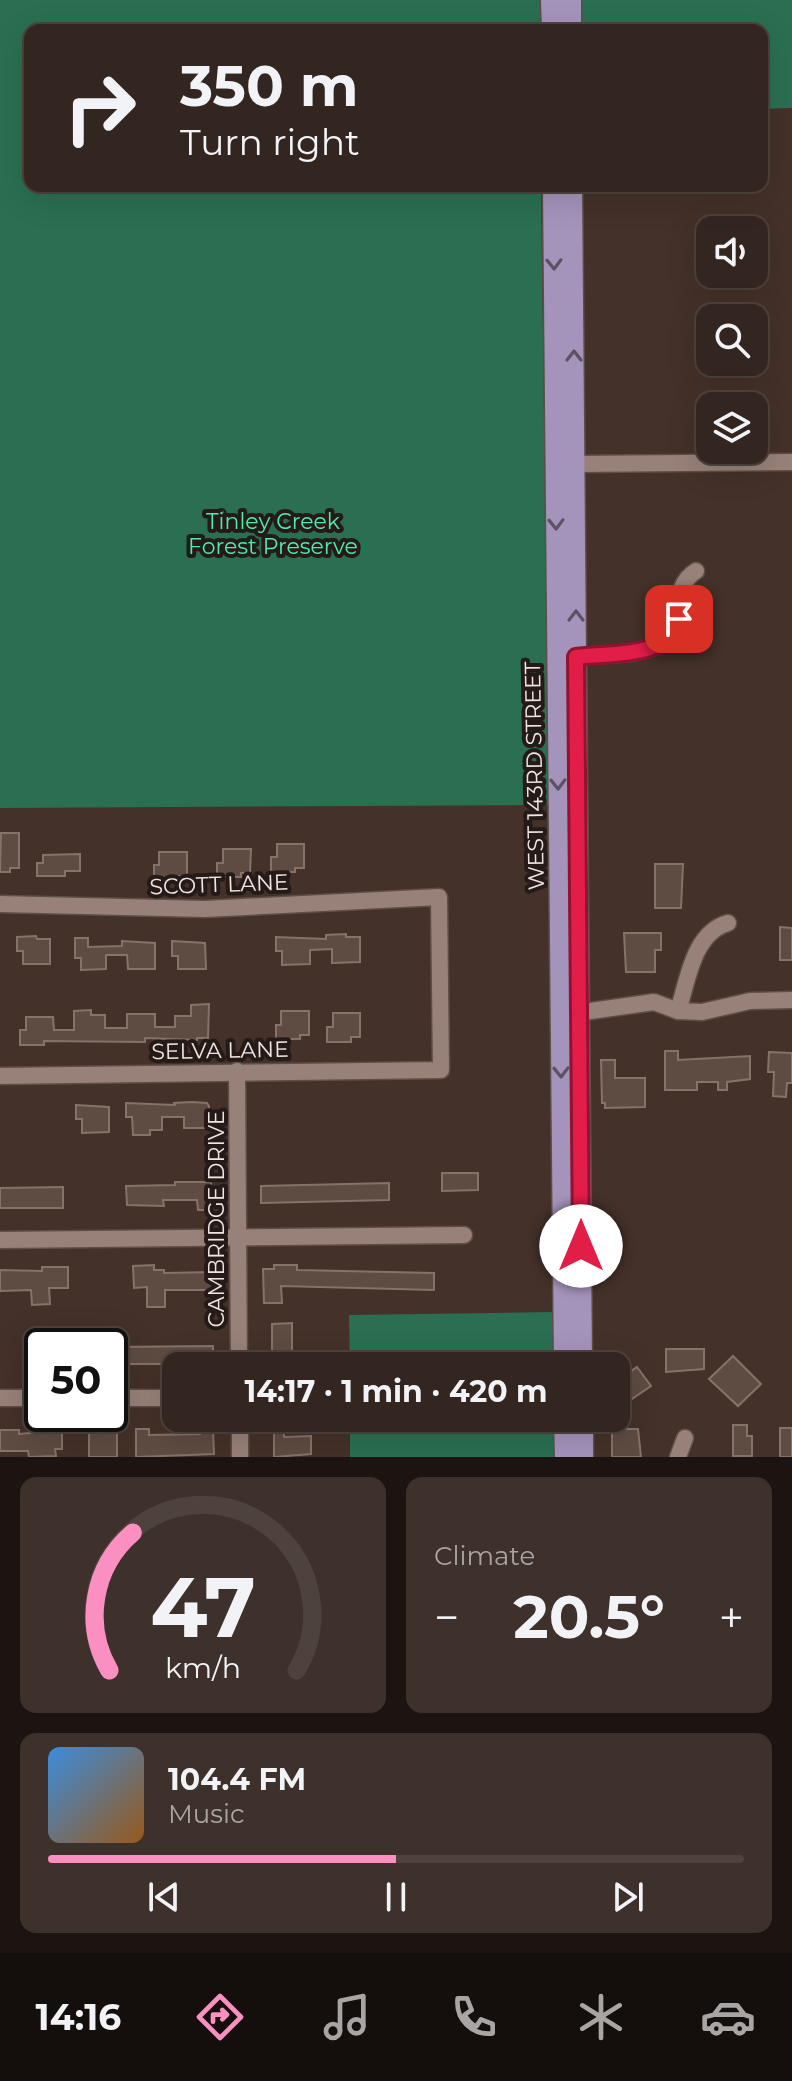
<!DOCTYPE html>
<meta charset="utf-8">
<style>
:root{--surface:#33251f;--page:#3e312c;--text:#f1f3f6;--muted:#a9a5a4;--line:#4e423d;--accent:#fc8fc1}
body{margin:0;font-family:Montserrat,sans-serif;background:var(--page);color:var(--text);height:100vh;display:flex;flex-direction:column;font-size:30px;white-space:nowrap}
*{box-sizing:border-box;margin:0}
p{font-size:26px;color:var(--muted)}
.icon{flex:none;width:44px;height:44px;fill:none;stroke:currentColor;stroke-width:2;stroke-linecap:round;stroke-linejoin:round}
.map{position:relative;height:1457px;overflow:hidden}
.side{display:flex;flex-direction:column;gap:20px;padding:20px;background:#1c1411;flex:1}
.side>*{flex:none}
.banner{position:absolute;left:24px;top:24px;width:744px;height:168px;border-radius:16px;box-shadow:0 8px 32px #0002,0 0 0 2px var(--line);background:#33251f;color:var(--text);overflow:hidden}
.tools{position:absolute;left:696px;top:216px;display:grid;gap:16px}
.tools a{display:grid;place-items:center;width:72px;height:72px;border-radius:16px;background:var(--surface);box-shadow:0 8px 32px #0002,0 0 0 2px var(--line);font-size:40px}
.speed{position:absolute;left:24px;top:1328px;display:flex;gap:16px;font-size:40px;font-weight:700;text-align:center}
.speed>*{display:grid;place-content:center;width:104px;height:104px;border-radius:50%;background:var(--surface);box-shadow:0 8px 32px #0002,0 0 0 2px var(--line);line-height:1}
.speed .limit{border:4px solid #111;border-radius:12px;background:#fff;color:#111}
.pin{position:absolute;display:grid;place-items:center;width:68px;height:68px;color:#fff;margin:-34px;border-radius:16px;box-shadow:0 4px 12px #0006}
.me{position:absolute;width:88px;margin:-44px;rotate:0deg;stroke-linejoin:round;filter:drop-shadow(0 0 6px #0008)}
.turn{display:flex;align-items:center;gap:28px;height:168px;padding:0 24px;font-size:36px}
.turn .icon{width:104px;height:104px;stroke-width:2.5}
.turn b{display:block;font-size:56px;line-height:68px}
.big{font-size:60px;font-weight:700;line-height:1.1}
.side .tile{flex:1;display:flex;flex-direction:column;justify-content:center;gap:12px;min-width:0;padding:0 28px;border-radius:16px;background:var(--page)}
.side .dial{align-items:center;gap:0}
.dial svg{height:208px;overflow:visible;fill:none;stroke:var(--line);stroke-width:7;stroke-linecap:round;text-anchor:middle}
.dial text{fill:var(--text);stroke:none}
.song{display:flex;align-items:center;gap:24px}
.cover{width:96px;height:96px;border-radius:12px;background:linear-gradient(135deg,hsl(210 70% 55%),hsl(30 70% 35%))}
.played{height:8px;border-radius:4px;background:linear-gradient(90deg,var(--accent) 50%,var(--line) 50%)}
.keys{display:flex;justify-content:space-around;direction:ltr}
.heat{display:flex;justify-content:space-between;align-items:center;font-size:44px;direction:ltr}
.side .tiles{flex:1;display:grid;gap:20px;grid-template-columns:1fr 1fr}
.tile:last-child{grid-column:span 2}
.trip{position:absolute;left:162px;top:1352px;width:468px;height:80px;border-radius:16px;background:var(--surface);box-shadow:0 8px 32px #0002,0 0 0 2px var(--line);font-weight:700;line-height:80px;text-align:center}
.tabs{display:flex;height:128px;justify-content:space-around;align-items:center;background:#140f0c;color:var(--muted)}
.tabs .icon{width:56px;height:56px}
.tabs .selected{color:var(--accent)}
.tabs b{font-size:36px;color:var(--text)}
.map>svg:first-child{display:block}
.green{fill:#2a6f51}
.building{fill:#5e4b42;stroke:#877269;stroke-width:2}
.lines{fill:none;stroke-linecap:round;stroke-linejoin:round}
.minor-casing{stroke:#5d4e47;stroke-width:19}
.major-casing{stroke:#5d4e47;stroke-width:23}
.minor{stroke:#978178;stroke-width:16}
.major{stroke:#a493bb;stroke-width:20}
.oneway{stroke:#5e5161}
.route-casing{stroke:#92132f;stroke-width:20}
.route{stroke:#e11d48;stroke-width:14}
.labels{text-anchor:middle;stroke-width:8;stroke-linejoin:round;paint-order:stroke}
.park-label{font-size:22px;fill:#52eaaa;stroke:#241b18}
.street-label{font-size:22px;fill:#f0e4df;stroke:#241b18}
</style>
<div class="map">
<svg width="792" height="1457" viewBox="0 0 792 1457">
<rect width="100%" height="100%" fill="#443129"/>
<g class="green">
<polygon points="0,0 792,0 792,108 762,109 762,30 30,30 30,186 541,186 549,805 0,808"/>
<polygon points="553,1312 554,1366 350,1366 349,1315"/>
<polygon points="350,1418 554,1418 555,1457 350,1457"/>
</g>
<g class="building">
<polygon points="1,833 19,833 19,868 10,868 10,872 0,872"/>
<polygon points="277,844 304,844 304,868 295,868 295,872 271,872 271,857 277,857"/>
<polygon points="223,849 251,849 250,873 241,873 241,877 217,877 217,863 223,863"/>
<polygon points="159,852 187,852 187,876 178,876 178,880 154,880 154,865 159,865"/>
<polygon points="80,854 80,871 65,871 65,876 37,876 37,863 43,863 43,855"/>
<polygon points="655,864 683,864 681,908 655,908"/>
<polygon points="780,927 792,928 792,960 780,960"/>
<polygon points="624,933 661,933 661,950 655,950 655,972 626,972"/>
<polygon points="346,934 346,937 360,937 360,962 332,963 332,949 310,950 310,964 282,965 282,951 276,951 276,937 326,939 326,935"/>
<polygon points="36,936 37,939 50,939 50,964 23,964 23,951 17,951 17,937"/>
<polygon points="75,938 88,938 88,947 122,946 122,941 155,943 155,969 128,969 127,955 106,955 106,969 81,970 81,958 75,958"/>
<polygon points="172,941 205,943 206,969 178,969 178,956 172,956"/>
<polygon points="209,1004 208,1038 197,1038 197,1040 145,1038 145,1042 44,1041 44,1045 20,1045 20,1030 26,1030 26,1017 53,1017 54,1030 74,1030 74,1011 91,1010 91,1015 105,1015 105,1028 127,1028 127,1014 155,1014 155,1027 175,1027 175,1016 191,1016 191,1005"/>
<polygon points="281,1011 309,1011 309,1035 300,1035 300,1039 276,1039 276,1025 281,1025"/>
<polygon points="333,1013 360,1013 360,1037 351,1037 351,1042 327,1042 327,1027 333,1027"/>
<polygon points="665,1051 678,1051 678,1060 750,1056 750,1079 727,1082 727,1090 718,1090 718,1082 697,1082 697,1090 665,1090"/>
<polygon points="769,1052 792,1053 792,1083 787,1083 786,1097 773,1096 774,1072 768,1072"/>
<polygon points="601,1060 615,1060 615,1078 645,1078 645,1107 605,1108 605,1103 602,1103"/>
<polygon points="192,1102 207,1103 209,1106 209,1128 184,1128 184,1117 162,1117 162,1130 150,1130 150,1135 133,1135 132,1117 126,1117 126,1103 175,1105 174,1103"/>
<polygon points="76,1105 109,1107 109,1132 82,1133 82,1119 76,1119"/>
<polygon points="442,1173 478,1173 478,1190 442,1191"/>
<polygon points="175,1182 211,1182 212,1210 198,1210 197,1200 163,1200 164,1206 127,1205 126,1186 175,1185"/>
<polygon points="389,1183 389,1200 261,1203 261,1186"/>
<polygon points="63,1187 63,1208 0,1208 0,1188"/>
<polygon points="154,1265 154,1270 164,1270 164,1273 214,1272 214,1290 165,1290 165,1307 147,1307 147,1287 134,1288 133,1266"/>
<polygon points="274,1265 297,1265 297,1270 434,1273 434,1290 281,1286 282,1303 264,1303 263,1269 274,1269"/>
<polygon points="42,1267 68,1267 68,1288 49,1288 50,1304 32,1305 31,1290 0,1291 0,1270 42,1271"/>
<polygon points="292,1323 292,1366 272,1366 272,1324"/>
<polygon points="213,1346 213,1364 110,1364 110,1347"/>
<polygon points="666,1349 704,1349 704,1369 666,1372"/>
<polygon points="733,1356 761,1384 738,1406 709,1379"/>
<polygon points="637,1367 651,1386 632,1399 628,1395 623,1399 616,1389 616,1382"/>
<polygon points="274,1418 283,1418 284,1437 311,1436 311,1454 274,1457"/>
<polygon points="733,1425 747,1425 747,1436 752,1436 752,1456 733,1456"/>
<rect x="780" y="1428" width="12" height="29"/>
<polygon points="89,1429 117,1430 117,1457 89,1457"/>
<polygon points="136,1429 149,1429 149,1435 200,1434 200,1429 213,1429 214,1454 136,1457"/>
<polygon points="612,1429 638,1429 641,1457 612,1457"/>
<polygon points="0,1430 19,1430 19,1434 62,1430 62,1449 55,1449 56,1456 29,1457 28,1451 0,1451"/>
</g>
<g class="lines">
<g class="minor-casing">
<g id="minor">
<polyline points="575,464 792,462"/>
<path d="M576 657C601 653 636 657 658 645 697 625 664 591 696 571"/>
<polyline points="0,904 205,909 439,897 441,1070 0,1076"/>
<path d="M678 1011C688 980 693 933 728 923"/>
<polyline points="570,1014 654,1002 678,1011 702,1012 750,1001 792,1000"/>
<polyline points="237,1071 239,1366"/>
<polyline points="0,1240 464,1235"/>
<polyline points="0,1398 42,1398"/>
<polyline points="110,1398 176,1398"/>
<polyline points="240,1418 240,1457"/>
<polyline points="678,1457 685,1438"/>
</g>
</g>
<g class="major-casing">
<g id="major">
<polyline points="551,0 552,30"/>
<polyline points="571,0 571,30"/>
<polyline points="553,186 564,1366"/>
<polyline points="572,186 582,1366"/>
<polyline points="564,1418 565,1457"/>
<polyline points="583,1418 583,1457"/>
</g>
</g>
<use href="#minor" class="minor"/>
<use href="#major" class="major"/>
</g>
<defs><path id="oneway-chevron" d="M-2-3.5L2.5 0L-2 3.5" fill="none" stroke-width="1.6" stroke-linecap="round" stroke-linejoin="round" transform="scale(2)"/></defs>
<g class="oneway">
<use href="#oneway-chevron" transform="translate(554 264) rotate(89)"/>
<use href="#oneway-chevron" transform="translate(574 356) rotate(-90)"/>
<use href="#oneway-chevron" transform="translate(556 524) rotate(89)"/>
<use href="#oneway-chevron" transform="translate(576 616) rotate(-90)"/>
<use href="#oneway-chevron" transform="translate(558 784) rotate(89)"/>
<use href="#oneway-chevron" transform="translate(561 1072) rotate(89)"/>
</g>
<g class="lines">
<g class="route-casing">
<path id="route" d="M581 1246 576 657C611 652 667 660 679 619"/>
</g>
<use href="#route" class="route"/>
</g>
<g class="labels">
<g class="park-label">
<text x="273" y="529">Tinley Creek<tspan x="273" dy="25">Forest Preserve</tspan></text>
</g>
<g class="street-label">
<text transform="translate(534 776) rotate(-91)" y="8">WEST 143RD STREET</text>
<text transform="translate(219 884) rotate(-2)" y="8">SCOTT LANE</text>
<text transform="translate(220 1050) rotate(-1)" y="8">SELVA LANE</text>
<text transform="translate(216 1219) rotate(-90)" y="8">CAMBRIDGE DRIVE</text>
</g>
</g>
</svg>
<div class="tools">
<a><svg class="icon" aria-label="sound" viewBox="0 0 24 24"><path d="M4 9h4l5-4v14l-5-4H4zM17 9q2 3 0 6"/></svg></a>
<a><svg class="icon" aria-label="search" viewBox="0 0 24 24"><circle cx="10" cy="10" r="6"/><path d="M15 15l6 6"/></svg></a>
<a><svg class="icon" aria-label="layers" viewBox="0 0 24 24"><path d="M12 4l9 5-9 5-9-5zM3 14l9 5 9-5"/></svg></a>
</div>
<div class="speed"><div class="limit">50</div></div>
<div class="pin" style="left:679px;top:619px;background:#d93025"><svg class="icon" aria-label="arrive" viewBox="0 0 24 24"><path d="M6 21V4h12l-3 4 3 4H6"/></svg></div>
<svg class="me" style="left:581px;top:1246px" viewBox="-20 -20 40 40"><circle r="19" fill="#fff"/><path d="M0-13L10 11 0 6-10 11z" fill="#e11d48"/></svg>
<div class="trip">14:17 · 1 min · 420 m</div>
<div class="banner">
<div class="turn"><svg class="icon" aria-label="right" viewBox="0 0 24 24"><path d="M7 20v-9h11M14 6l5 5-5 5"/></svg><div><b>350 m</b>Turn right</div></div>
</div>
</div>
<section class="side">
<div class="tiles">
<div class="tile dial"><svg viewBox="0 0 100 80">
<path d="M14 69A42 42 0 1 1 86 69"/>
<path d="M14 69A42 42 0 0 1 23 16" stroke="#fc8fc1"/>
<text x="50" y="56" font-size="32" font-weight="700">47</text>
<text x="50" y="72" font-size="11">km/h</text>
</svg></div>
<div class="tile"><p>Climate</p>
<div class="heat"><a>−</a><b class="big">20.5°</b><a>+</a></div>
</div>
<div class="tile">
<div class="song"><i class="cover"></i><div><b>104.4 FM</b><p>Music</p></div></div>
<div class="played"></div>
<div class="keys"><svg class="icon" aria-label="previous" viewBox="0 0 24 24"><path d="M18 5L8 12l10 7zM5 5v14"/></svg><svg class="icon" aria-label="pause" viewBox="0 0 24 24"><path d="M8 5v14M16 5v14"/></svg><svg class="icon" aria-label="next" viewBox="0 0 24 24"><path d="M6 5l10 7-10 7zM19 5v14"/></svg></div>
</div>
</div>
</section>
<nav class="tabs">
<b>14:16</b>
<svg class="icon selected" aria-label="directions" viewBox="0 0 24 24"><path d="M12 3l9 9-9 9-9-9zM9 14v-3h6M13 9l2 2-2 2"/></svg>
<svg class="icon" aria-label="music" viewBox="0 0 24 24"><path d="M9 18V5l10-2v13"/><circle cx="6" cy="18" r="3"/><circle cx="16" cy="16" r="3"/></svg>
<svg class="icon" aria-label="phone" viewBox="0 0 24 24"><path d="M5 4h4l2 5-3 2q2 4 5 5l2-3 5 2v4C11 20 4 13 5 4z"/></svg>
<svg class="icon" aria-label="climate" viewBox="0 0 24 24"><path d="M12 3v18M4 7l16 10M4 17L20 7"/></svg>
<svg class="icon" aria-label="car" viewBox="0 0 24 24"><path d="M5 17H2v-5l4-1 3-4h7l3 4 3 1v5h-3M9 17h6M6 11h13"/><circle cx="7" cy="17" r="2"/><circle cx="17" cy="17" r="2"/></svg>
</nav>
